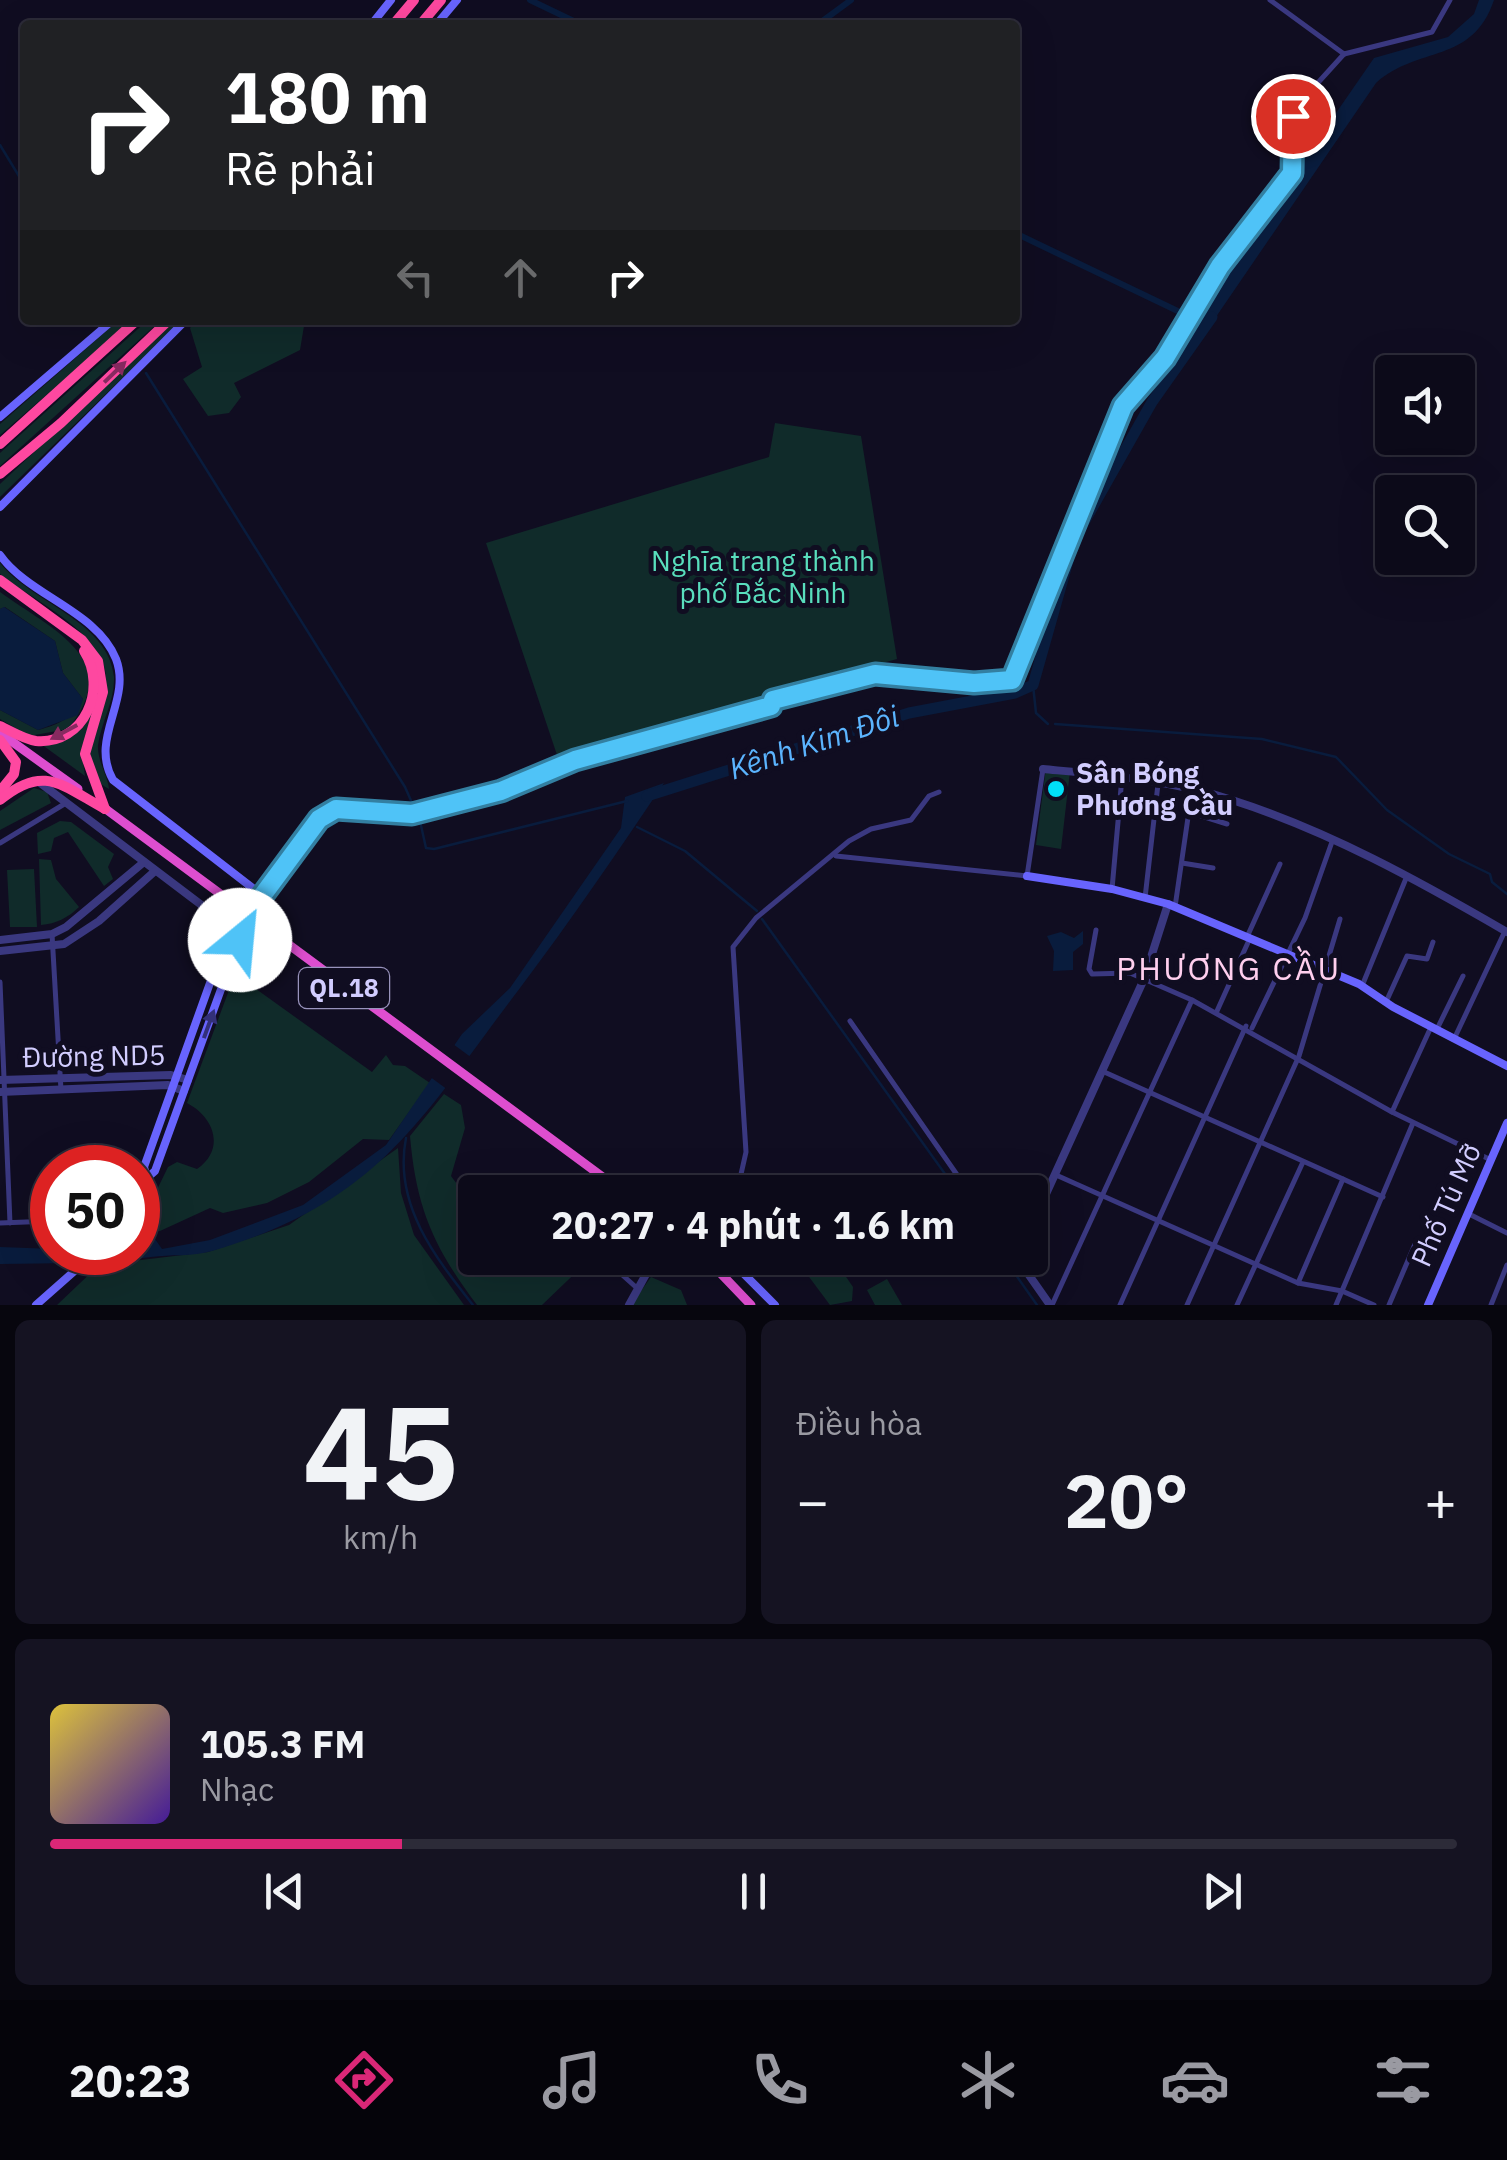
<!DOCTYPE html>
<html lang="vi">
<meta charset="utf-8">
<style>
:root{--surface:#0c0a19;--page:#151322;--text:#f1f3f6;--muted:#9a9aa2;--line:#2c2b38;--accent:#db2777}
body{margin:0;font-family:"IBM Plex Sans",sans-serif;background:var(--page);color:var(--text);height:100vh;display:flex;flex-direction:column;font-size:38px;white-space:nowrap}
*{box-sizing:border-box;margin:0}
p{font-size:32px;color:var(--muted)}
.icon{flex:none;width:55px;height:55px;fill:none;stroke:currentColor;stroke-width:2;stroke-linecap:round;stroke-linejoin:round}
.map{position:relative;height:1305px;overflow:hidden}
.details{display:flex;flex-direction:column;gap:15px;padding:15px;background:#07060e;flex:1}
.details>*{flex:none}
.hud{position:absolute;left:20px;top:20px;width:1000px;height:305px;border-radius:10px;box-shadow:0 10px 40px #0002,0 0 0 2px var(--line);background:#202124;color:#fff;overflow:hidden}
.buttons{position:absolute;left:1375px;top:355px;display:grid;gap:20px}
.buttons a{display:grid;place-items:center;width:100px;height:100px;border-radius:10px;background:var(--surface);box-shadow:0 10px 40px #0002,0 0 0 2px var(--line);font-size:50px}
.speed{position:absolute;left:30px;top:1145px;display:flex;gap:20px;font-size:50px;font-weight:700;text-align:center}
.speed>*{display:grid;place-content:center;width:130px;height:130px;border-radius:50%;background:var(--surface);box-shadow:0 10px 40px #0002,0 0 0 2px var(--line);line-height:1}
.speed .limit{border:15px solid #d22;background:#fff;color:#111}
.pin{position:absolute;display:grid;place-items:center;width:85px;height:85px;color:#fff;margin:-42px;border:5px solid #fff;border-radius:50%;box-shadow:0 2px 10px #0007}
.me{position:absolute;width:110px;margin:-55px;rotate:28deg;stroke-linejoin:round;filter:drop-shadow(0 0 8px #0008)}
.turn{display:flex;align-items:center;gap:35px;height:210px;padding:0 40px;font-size:45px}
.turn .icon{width:130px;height:130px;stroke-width:2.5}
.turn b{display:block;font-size:70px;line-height:85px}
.lanes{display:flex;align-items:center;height:95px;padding:0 40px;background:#0003;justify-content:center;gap:50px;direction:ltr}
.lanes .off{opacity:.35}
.big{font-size:75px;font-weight:800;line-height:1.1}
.details .tile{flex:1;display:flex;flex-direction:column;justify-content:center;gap:15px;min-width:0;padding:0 35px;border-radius:15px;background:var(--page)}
.details .dial{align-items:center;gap:0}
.dial b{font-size:130px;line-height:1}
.song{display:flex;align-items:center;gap:30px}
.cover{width:120px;height:120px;border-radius:15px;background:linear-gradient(135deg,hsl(50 70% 55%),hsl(260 70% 35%))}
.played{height:10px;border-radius:5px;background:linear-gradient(90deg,var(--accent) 25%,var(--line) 25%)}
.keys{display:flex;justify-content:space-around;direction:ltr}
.heat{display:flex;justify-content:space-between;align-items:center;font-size:55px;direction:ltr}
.details .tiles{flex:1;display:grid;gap:15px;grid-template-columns:1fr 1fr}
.tile:last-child{grid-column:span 2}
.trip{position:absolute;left:458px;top:1175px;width:590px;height:100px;border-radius:10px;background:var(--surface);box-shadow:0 10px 40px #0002,0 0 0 2px var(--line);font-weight:800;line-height:100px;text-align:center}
.dock{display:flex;height:160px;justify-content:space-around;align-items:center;background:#05040a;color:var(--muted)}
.dock .icon{width:70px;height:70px}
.dock .on{color:var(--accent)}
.dock b{font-size:45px;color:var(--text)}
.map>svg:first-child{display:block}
.green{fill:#102b2a}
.water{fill:#091c3d}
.pier{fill:#100d21}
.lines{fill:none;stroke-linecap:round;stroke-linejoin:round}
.stream{stroke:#091c3d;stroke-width:2.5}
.canal{stroke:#091c3d;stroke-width:6}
.river{stroke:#091c3d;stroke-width:11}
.minor{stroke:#3a3880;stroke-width:5}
.tertiary{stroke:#3a3880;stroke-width:8}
.secondary{stroke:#6864fe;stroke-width:8}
.trunk{stroke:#de4ecf;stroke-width:9}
.motorway{stroke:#fe48a0;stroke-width:10}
.oneway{fill:#872a60}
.oneway2{fill:#333079}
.route-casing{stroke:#337fa1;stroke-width:25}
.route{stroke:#4fc3f7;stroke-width:18}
.poi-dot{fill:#01dff7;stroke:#100d21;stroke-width:4}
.labels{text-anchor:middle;stroke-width:10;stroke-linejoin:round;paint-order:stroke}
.shield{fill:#100d21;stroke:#9893bc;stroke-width:2.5}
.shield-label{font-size:25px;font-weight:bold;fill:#d2cdff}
.park-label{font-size:28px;fill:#59debd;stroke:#100d21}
.poi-label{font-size:28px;font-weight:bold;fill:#d2cdff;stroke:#100d21;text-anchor:start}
.street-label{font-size:28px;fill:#d2cdff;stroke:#100d21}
.water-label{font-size:30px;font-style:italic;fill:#5bb4fe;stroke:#100d21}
.quarter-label{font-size:32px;letter-spacing:2.5px;fill:#ffcfee;stroke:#100d21}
</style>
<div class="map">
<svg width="1507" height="1305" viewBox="0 0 1507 1305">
<rect width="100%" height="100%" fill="#100d21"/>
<g class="green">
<polygon points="119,320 133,320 0,435 0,424"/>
<polygon points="148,320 161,320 0,466 0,453"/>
<polygon points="176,320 182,320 0,497 0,484"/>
<polygon points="197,320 305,320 300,350 234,383 241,397 229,413 208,416 183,379 202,367 190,328"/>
<polygon points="775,423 861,436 897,659 557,755 486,543 769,457"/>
<path d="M0 563C30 602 109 621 114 677 115 701 101 722 98 745 97 761 108 776 109 789 64 767 116 702 104 666 90 625 32 600 0 574Z"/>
<path d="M0 592C52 630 126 659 68 729L29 736 0 719V710L38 730C60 724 71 719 83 699L63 673 55 641 5 607 0 609Z"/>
<polygon points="92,710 83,762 85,776 41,744 56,741"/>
<polygon points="1046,768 1070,771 1061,849 1036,845"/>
<polygon points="34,788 47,792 51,803 0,830 0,811"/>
<polygon points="60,821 71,822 114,854 108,867 113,879 104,886 68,832 54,838 51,851 38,854 37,833"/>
<path d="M39 859 51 860 56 879 79 907C69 917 56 924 41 925Z"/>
<polygon points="34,869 37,927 10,927 7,870"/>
<path d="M235 974 372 1072 386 1055 393 1065 405 1066 430 1083 389 1140 363 1139 309 1182 267 1203 223 1213 210 1208 160 1231 138 1229 168 1167 177 1162 197 1169C226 1149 214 1117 187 1103Z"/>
<path d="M444 1094 461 1105 465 1128 451 1176 462 1191 475 1198V1258H591L542 1305H477C434 1248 416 1208 410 1136Z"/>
<polygon points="398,1148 401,1193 414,1235 464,1305 57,1305 99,1265 208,1252 289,1225"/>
<polygon points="795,1258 833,1258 853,1287 852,1301 830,1305"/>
<polygon points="651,1277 681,1290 687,1305 631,1305"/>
<polygon points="887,1279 902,1305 875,1305 867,1290"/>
</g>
<g class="water">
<path d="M1479 0H1494C1472 65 1418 45 1376 83L1207 330 1195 326 1233 262 1374 58 1448 37 1474 14Z"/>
<polygon points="4,607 55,641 63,673 83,699 78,715 38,730 0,710 0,609"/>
<path d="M664 783C617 853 571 920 520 988 421 1118 380 1202 212 1251 192 1257 171 1254 151 1257 101 1264 51 1263 0 1264V1247L138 1252V1239H155L162 1249 210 1240 303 1205 386 1145 462 1034 510 988 621 828 625 797Z"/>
<polygon points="1083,931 1083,944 1073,952 1073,970 1053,971 1054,951 1047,936 1061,932 1074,938"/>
</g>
<polygon class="pier" points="453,1044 472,1058 448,1090 429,1076"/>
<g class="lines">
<g class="stream">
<polyline points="0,145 25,186"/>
<polyline points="146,373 405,787 420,821 426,848 434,849 627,801"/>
<polyline points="1033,685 1036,713 1048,724"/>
<polyline points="1055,724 1262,739 1336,757 1387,810 1449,854 1490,874 1492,882 1507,894"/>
<polyline points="637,827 685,851 757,911"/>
<polyline points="762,919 958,1192"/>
<path d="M406 1138C393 1204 435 1257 473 1305"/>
<polyline points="1004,1258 1037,1305"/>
</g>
<g class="canal">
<polyline points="530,0 582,25"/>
<polyline points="817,25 851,0"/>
<polyline points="1015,233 1186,315"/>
</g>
<polyline class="river" points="647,796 909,713 1015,693 1033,685 1074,540 1152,402 1212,317"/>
<g class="minor">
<polyline points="1270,0 1344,54"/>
<polyline points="1344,54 1432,32 1450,0"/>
<polyline points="533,778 575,760 771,706 773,701"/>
<polyline points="515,786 560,757 768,697 773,700 875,674 974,683 1012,680 1123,406 1165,358 1220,265 1292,173 1295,108 1344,54"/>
<polyline points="1189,812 1227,824"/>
<polyline points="0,843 66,803"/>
<polyline points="836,856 1027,876 1043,769"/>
<polyline points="1182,863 1213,868"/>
<polyline points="1112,889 1122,777"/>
<polyline points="1145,898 1158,784"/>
<polyline points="1175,907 1192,790"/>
<polyline points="248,915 317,822 332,810 412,814 514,787"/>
<polyline points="1096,930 1089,969 1092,974 1130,973 1192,1000 1392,1112 1491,1160"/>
<polyline points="52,934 61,1090"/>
<polyline points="1247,937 1280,864"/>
<polyline points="0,982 10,1223"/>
<polyline points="1362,986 1407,876"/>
<polyline points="1386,1002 1407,956 1427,959 1433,942"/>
<polyline points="1217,1011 1250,938"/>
<polyline points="850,1021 969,1192"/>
<polyline points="1438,1027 1463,976"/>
<polyline points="1252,1028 1305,918 1333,839"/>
<polyline points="1455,1037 1505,931"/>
<polyline points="1102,1071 1383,1197"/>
<polyline points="1392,1112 1431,1027"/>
<polyline points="1056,1175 1298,1283 1342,1291 1374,1305"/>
<polyline points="737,1192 746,1152 733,947 756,918 849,841 871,829 911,820 929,796 939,792"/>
<polyline points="1467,1213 1507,1233"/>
<polyline points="0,1223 52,1221"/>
<polyline points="619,1272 638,1289"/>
<polyline points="1298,1283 1343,1179"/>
<polyline points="1052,1305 1192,1000"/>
<polyline points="1120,1305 1246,1026"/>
<polyline points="1187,1305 1299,1056 1340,919"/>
<polyline points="1237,1305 1303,1162"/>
<polyline points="1336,1305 1413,1123"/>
<polyline points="1389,1305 1415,1244"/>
<polyline points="1491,1305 1507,1265"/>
</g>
<g class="tertiary">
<path d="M1043 769C1106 775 1172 780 1232 800 1329 831 1419 881 1507 932"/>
<polyline points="39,782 212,913 248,915"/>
<polyline points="0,940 52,934 66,927 144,862"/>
<polyline points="0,951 64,944 99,921 155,871"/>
<polyline points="0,1080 171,1075 188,1080"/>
<polyline points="0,1092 168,1085 184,1091"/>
<polyline points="1030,1229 1144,979 1168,904"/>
<polyline points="1017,1258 1050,1305"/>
<polyline points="629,1305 655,1258"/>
</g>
<g class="secondary">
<polyline points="371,25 391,0"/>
<polyline points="436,25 457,0"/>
<polyline points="0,417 113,320"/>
<polyline points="0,507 186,320"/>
<path d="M0 555C29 596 97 611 116 659 132 701 89 738 113 780L263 896"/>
<polyline points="1027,876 1112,889 1168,904 1359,984 1393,1007 1507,1066"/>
<polyline points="147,1178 144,1167 224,944 247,916"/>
<polyline points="138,1204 147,1178 155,1171 248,915"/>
<polyline points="728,1258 775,1305"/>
<polyline points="36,1305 96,1252"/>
<polyline points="1428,1305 1507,1123"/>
</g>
<g class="trunk">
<polyline points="0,733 78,789"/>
<polyline points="103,807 623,1192"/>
<polyline points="706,1258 751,1305"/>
</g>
<g class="motorway">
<polyline points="393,25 414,0"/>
<polyline points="420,25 441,0"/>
<polyline points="0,444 137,320"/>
<polyline points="0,474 61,423 169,320"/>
<polyline points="0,580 82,640 98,661 103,692 85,754 105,809"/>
<path d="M0 726C11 731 23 739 36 741 85 745 108 688 84 651"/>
<polyline points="0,740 16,762 14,774 0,791"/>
<path d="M0 800C44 764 61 785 105 809"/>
</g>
</g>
<defs><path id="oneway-solid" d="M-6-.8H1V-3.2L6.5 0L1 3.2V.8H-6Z" transform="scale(2.5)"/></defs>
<g class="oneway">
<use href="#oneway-solid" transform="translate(115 372) rotate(-44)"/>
<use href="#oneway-solid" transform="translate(64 732) rotate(152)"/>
</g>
<use class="oneway2" href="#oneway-solid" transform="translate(209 1024) rotate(-70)"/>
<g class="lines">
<g class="route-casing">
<polyline id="route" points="240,940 248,915 319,819 336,809 412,814 501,791 575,760 771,706 773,700 875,674 974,683 1012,680 1123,406 1165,358 1220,266 1292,173 1293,116"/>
</g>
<use href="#route" class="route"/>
</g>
<circle class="poi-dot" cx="1056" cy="789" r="10"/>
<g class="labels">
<rect class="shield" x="299" y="968" width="90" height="40" rx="8"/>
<g class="shield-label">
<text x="344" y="997">QL.18</text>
</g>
<g class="park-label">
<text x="763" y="571">Nghĩa trang thành<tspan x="763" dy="32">phố Bắc Ninh</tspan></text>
</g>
<g class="poi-label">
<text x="1076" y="783">Sân Bóng<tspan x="1076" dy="32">Phương Cầu</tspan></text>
</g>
<g class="street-label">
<text transform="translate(94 1056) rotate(-1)" y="10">Đường ND5</text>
<text transform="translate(1446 1205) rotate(-66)" y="10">Phố Tú Mỡ</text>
</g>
<g class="water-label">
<text transform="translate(814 743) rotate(-18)" y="10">Kênh Kim Đôi</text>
</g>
<g class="quarter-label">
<text x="1229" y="980">PHƯƠNG CẦU</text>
</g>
</g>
</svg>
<div class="buttons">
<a><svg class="icon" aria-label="sound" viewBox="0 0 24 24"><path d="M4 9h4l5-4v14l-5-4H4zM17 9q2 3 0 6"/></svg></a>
<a><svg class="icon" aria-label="search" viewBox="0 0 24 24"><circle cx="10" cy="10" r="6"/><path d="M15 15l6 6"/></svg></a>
</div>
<div class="speed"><div class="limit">50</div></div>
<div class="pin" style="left:1293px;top:116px;background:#d93025"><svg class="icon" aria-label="arrive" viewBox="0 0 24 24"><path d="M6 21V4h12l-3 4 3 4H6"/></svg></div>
<svg class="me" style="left:240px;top:940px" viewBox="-20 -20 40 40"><circle r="19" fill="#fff"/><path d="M0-13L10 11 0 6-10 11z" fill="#4fc3f7"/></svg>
<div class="trip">20:27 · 4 phút · 1.6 km</div>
<div class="hud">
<div class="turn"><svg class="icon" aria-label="right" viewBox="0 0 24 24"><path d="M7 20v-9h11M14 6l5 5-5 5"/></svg><div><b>180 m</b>Rẽ phải</div></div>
<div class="lanes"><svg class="icon off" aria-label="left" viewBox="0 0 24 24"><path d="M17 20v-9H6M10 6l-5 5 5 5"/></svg><svg class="icon off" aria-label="ahead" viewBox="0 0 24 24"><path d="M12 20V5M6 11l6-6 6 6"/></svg><svg class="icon" aria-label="right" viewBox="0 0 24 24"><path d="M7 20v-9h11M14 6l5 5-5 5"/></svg></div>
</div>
</div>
<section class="details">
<div class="tiles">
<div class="tile dial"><b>45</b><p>km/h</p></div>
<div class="tile"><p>Điều hòa</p>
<div class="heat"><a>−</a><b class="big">20°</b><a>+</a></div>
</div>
<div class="tile">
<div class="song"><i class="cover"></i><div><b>105.3 FM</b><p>Nhạc</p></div></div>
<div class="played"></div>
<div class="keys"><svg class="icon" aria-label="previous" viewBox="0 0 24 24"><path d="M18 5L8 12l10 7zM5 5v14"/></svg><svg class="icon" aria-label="pause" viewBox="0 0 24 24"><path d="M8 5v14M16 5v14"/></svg><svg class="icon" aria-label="next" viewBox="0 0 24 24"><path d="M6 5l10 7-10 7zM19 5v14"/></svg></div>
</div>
</div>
</section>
<nav class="dock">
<b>20:23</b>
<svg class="icon on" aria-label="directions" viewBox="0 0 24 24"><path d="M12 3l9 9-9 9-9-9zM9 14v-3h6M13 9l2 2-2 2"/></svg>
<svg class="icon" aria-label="music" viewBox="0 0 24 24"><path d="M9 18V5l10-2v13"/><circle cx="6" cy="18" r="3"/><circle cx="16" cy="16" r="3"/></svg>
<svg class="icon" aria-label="phone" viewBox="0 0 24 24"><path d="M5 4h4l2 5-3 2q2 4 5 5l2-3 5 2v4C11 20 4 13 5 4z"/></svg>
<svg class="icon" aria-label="climate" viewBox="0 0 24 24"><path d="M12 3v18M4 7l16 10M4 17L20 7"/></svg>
<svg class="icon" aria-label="car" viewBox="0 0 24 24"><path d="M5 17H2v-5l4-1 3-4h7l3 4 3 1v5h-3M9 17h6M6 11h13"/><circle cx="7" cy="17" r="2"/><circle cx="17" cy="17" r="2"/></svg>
<svg class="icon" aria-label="filters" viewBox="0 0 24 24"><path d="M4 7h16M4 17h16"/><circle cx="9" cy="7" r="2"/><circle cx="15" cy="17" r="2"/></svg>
</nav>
